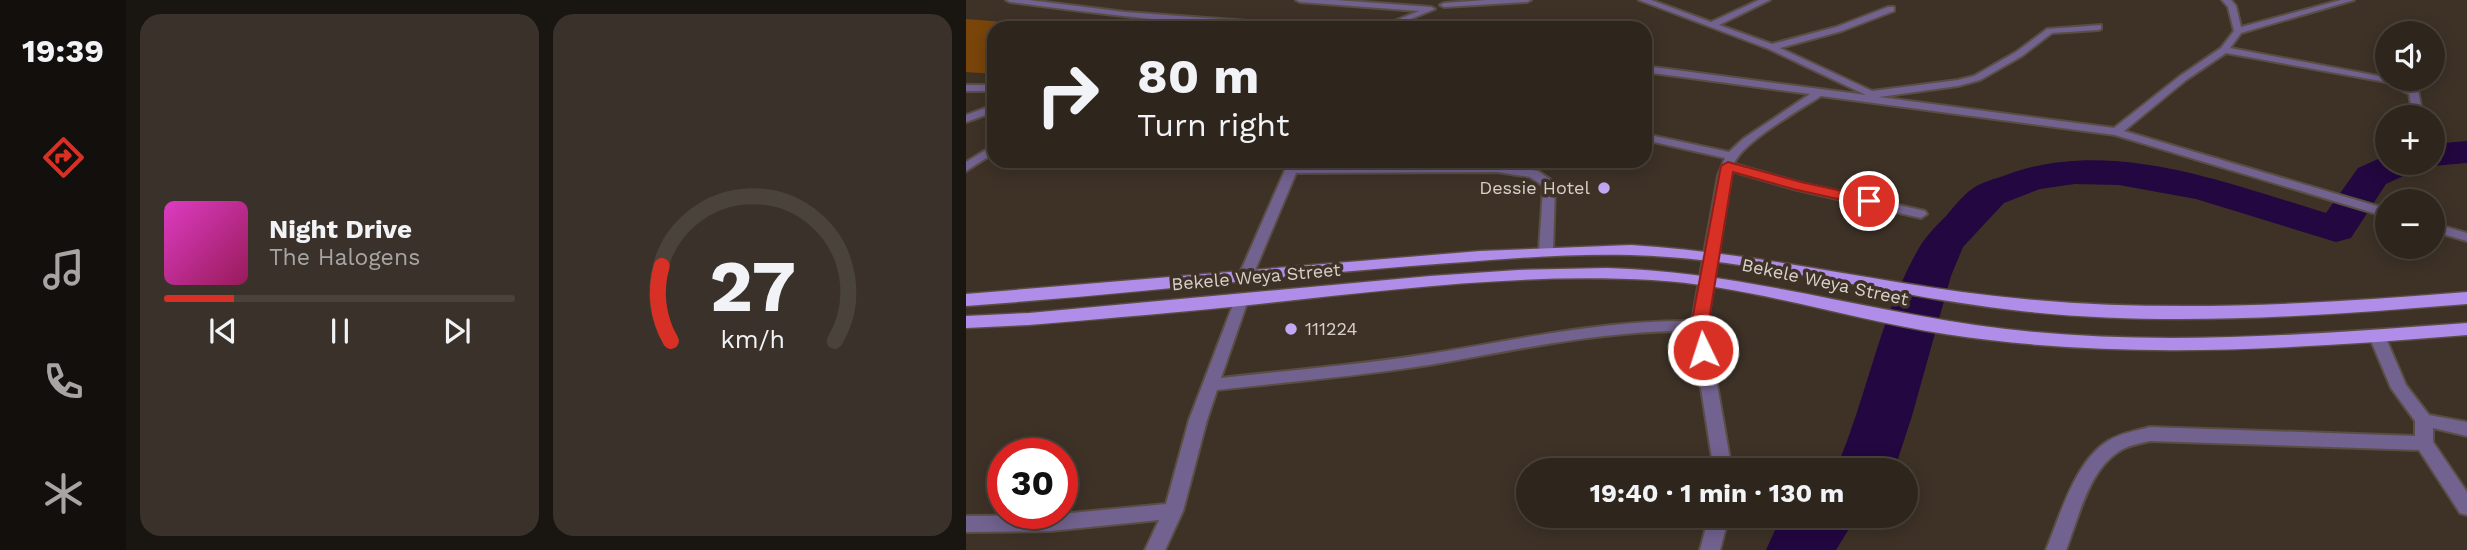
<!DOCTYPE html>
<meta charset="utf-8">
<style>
:root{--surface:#2e261d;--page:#3a322a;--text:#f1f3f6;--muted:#a7a5a4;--line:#49433b;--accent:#d93025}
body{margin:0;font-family:"Work Sans",sans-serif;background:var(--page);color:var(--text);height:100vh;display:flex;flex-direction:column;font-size:26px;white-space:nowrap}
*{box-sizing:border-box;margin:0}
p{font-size:23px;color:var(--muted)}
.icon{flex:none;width:38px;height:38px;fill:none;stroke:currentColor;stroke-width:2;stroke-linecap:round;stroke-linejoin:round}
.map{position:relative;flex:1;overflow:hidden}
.details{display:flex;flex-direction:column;gap:14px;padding:14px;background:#191510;width:840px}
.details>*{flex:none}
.hud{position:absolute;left:21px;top:21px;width:665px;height:147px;border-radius:21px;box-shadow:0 4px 18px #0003,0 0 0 2px var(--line);background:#2e261d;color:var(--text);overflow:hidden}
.buttons{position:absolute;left:1409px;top:21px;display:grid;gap:14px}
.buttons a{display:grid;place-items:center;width:70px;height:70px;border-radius:50%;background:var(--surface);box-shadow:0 4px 18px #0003,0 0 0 2px var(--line);font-size:35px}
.speed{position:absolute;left:21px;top:438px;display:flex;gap:14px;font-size:35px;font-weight:700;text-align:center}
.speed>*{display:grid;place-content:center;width:91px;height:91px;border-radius:50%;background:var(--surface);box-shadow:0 4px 18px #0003,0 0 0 2px var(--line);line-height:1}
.speed .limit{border:10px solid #d22;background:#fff;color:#111}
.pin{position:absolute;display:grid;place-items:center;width:60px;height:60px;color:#fff;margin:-30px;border:4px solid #fff;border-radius:50%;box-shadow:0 2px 7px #0007}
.me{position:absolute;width:77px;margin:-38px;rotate:356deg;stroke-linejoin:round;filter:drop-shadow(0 0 5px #0008)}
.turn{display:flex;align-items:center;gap:24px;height:147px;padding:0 35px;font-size:32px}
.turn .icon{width:91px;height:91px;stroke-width:2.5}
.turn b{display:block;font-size:49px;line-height:60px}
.details .tile{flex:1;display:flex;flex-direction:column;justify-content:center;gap:10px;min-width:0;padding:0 24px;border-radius:21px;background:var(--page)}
.details .dial{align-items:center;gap:0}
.dial svg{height:182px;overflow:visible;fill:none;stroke:var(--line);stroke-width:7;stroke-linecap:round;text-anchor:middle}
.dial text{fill:var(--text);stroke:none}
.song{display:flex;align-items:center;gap:21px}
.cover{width:84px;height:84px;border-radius:10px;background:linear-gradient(135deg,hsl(310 70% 55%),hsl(330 70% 35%))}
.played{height:7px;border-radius:4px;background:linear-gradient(90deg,var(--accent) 20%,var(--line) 20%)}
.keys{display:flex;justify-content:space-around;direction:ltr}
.details .tiles{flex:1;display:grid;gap:14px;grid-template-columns:repeat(2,1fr)}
.trip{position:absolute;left:550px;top:458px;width:402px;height:70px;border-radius:35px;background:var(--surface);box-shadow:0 4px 18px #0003,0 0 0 2px var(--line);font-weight:700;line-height:70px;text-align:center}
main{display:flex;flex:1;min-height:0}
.tab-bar{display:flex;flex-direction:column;width:126px;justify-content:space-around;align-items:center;background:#120f0c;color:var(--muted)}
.tab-bar .icon{width:49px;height:49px}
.tab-bar .selected{color:var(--accent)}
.tab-bar b{font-size:32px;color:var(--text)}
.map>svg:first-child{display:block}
.green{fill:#79450a}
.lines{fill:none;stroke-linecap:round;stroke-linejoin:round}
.river{fill:#230740;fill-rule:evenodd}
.minor-casing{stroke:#5a4e44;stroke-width:4}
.primary-casing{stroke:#5a4e44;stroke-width:3}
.minor{fill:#72628f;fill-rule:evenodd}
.primary{fill:#af8de8;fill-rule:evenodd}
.route{fill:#d93025;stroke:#8d1f18;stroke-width:2}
.poi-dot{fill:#c2a7f2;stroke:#3e3227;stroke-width:2.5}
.labels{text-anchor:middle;stroke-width:7;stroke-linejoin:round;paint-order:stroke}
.poi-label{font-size:18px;fill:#d8d0ca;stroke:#3e3227;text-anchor:end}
.street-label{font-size:18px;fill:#d8d0ca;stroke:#3e3227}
</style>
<main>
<nav class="tab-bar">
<b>19:39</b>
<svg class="icon selected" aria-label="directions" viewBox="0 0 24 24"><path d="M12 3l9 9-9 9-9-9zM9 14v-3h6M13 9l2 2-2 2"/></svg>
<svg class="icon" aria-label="music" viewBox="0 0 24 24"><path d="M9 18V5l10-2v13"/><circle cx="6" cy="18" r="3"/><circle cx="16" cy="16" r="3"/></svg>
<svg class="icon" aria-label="phone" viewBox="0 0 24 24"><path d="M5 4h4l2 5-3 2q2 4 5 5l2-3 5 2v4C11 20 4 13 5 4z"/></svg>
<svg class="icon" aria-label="climate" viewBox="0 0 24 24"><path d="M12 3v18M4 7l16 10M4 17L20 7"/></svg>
</nav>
<section class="details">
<div class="tiles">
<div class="tile">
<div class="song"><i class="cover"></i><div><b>Night Drive</b><p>The Halogens</p></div></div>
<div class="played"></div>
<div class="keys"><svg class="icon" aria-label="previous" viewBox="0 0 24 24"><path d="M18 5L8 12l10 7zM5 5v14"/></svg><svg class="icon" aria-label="pause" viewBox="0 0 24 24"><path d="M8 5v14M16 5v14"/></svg><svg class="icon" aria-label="next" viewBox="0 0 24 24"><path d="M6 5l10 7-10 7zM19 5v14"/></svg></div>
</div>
<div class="tile dial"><svg viewBox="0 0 100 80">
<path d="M14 69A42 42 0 1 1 86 69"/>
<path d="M14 69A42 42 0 0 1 10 36" stroke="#d93025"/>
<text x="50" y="56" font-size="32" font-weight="700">27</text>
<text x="50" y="72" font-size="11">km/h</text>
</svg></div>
</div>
</section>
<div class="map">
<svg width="1501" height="550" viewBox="0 0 1501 550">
<rect width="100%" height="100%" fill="#3e3227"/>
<polygon class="green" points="0,19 117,28 28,28 28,74 0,72"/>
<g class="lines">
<g class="river">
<path d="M1501 141V163L1466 166 1454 163 1448 171 1420 184 1385 238 1370 242 1230 199 1153 185 1109 184 1074 189 1038 203 997 247 985 276 946 416 928 471H869C901 399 913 317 953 248 960 236 970 226 980 216 988 207 996 196 1006 189 1015 182 1029 179 1040 175 1144 136 1260 183 1360 213L1392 168 1421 155V163H1466V144Z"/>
<polygon points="821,516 891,516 870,550 800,550 809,530"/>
</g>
<g class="minor-casing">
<g id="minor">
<path d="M40 0H63L159 12 338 25 342 28C242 28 143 15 44 2Z"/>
<polygon points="330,0 370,0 465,7 469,9 423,28 411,28 453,11 334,2"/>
<polygon points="520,0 565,0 561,2 478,7 474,5 478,3"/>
<path d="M673 0H685L745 22 793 0H804L753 25 806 44 870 27 922 7H928V11L876 31 814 48 906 91 992 80 1008 76 1050 52 1081 29 1135 25V29L1132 30 1086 33 1056 56 1014 80 992 86 913 97 1148 128 1214 76 1255 48 1268 31 1262 7 1256 0H1265L1270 6 1275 27 1375 0H1388L1275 33 1264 48 1428 79 1452 90 1457 117H1447L1443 94 1420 82 1260 53 1220 80 1158 131 1421 209V217L1149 135 855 96C835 109 775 143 768 164L835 183 959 211 961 214 955 218 828 189 766 171 741 326 766 471H748L726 331C636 330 551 350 463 365 392 376 322 382 251 390L241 420 217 511 199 550H179L193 520 84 531 0 532V516L84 515 200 504 223 420 270 297H280L282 300 255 378C324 370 393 365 462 354 550 340 636 320 726 321L752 176 759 158 679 140V134L763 152 777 139 844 94 679 72V66L900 95 803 49Z"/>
<rect x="0" y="85" width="28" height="6"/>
<polygon points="28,105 28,112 0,122 0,115"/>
<polygon points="28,145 28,153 0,171 0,162"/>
<polygon points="323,161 335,161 333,165 531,164 572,171 585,180 589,189 587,250 580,254 573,250 577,189 576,185 564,177 531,172 330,173 287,275 280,279 275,278 273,275"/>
<polygon points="1466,223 1501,233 1501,241 1466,231"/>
<path d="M1411 331 1416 332 1419 336 1440 385 1463 415 1501 422V436L1467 428V442L1501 492V515L1494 513 1453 450 1184 441C1175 443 1165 445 1157 449 1123 467 1113 517 1100 550H1080C1094 516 1109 461 1142 441 1154 433 1170 431 1184 427L1449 436V421L1425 388 1403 336 1406 332Z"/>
<polygon points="743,516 763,516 754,550 734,550"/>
</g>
</g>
<g class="primary-casing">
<g id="primary">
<path d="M665 245C798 253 926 287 1058 299 1206 313 1353 304 1501 292V304C1353 316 1203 327 1055 311 924 297 797 259 665 255 592 253 518 261 445 266 297 278 149 295 0 306V294L514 251Z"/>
<path d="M641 268C779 272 904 313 1040 329 1192 347 1348 334 1501 323V335C1327 349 1152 361 979 334 881 319 786 286 686 280 558 273 429 289 302 303 222 312 143 318 63 325L0 328V316L63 313 464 276 552 270Z"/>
</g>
</g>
<use href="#minor" class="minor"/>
<use href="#primary" class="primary"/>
</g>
<polygon class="route" points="762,162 835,182 908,198 910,201 903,206 827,189 767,172 742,326 746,350 737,356 729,350 725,326 755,166"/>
<g class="poi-dot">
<circle cx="638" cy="188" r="7"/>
<circle cx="325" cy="329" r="7"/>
</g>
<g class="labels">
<g class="poi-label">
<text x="624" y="194">Dessie Hotel</text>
<text x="339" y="335" text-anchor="start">111224</text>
</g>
<g class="street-label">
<text transform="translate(290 277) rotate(-5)" y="6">Bekele Weya Street</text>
<text transform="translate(859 282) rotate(12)" y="6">Bekele Weya Street</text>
</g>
</g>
</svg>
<div class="buttons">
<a><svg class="icon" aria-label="sound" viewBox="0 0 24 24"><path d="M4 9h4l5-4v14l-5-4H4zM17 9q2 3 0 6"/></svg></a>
<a>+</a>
<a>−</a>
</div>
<div class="speed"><div class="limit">30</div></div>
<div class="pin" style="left:903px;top:201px;background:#d93025"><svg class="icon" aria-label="arrive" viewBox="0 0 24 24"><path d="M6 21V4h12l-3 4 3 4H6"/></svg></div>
<svg class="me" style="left:737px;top:350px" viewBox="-20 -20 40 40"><circle r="17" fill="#d93025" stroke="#fff" stroke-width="3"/><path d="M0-11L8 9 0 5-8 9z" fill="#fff"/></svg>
<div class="trip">19:40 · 1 min · 130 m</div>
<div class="hud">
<div class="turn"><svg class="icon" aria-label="right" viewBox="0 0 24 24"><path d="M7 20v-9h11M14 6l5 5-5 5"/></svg><div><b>80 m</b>Turn right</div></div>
</div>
</div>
</main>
